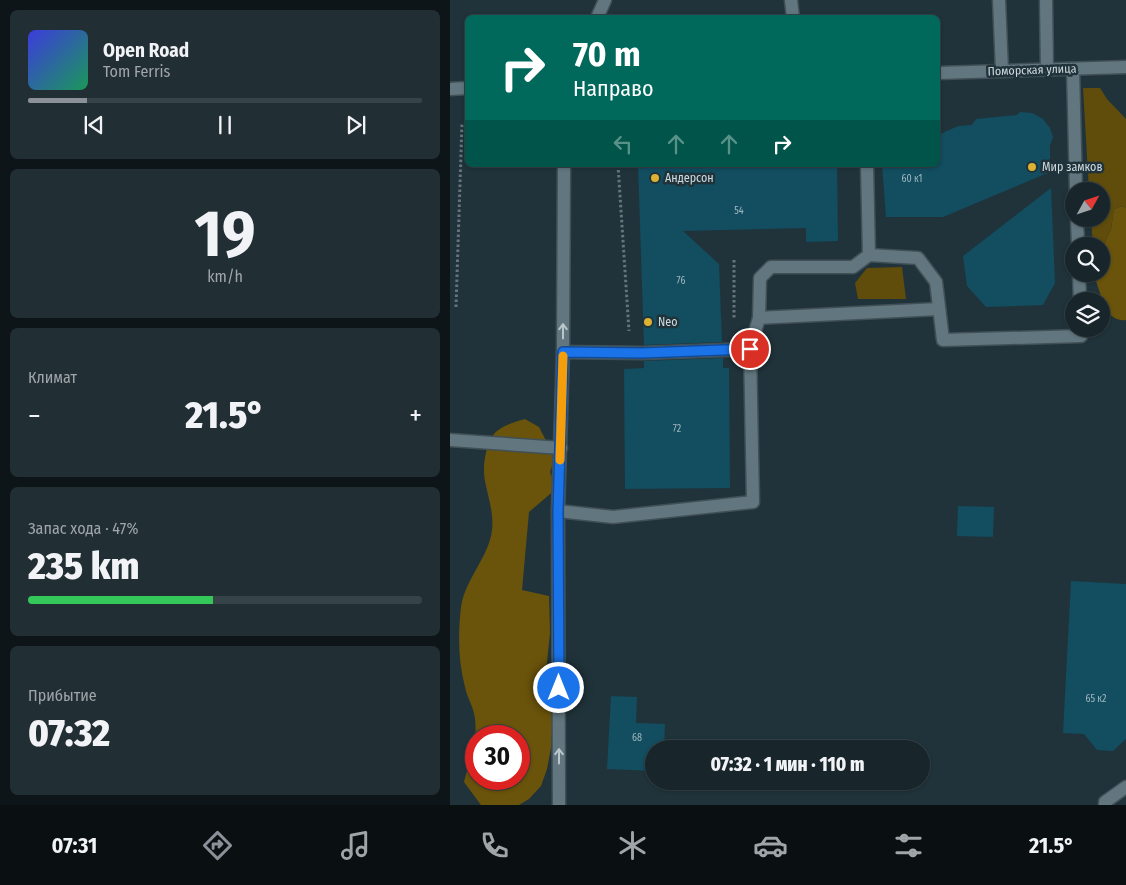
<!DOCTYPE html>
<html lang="ru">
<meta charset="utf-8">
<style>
:root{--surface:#18262c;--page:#212e34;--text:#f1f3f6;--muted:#9fa5a9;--line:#364348;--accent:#8c9099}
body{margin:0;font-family:"Fira Sans Condensed",sans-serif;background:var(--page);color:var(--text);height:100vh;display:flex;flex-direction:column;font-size:19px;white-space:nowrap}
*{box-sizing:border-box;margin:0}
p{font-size:16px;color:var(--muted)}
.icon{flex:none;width:28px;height:28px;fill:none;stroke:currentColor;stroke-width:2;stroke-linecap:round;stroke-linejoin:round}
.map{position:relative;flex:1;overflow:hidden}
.panel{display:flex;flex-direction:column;gap:10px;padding:10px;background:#0d1518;width:450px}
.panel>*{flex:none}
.hud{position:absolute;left:15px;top:15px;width:475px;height:152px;border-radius:8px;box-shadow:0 1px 4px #0004,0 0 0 1px var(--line);background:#00695c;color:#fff;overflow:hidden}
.needle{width:32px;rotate:50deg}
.tools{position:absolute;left:615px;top:182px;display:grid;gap:10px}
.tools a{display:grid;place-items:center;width:45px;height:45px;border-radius:50%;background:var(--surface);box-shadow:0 1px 4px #0004,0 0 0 1px var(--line);font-size:25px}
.speed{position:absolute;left:15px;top:725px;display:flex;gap:10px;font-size:25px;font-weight:700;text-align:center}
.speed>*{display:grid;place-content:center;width:65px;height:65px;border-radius:50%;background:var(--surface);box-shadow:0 1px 4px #0004,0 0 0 1px var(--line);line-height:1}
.speed .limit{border:8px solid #d22;background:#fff;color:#111}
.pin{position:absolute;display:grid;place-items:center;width:42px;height:42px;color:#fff;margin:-21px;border:2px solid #fff;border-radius:50%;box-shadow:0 1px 5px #0007}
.me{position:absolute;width:55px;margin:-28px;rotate:0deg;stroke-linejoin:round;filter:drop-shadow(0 0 4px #0008)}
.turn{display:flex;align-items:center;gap:18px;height:105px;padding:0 25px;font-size:22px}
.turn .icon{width:65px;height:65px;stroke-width:2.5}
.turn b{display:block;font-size:35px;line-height:42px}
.lanes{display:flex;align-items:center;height:48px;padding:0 25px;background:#0003;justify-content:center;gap:25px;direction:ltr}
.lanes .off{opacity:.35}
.big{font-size:38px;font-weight:800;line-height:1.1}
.panel .widget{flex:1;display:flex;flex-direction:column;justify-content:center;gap:8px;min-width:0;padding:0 18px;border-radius:8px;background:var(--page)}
.panel .dial{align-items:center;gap:0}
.dial b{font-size:65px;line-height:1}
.song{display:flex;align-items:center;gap:15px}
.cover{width:60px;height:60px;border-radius:8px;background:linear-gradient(135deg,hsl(240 70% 55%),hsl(150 70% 35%))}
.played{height:5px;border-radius:2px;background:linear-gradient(90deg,var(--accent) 15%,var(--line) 15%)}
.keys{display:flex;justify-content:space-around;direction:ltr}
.heat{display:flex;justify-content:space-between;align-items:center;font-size:28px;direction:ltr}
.charge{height:8px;border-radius:4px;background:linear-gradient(90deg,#34c759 47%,var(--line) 0)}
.trip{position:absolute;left:195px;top:740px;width:285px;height:50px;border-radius:25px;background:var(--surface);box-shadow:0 1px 4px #0004,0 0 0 1px var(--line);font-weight:800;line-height:50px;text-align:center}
.menu{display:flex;height:80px;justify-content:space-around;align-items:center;background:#0a0f12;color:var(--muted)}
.menu .icon{width:35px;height:35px}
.menu .selected{color:var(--accent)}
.menu b{font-size:22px;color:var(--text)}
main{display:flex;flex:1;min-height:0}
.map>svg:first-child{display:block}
.green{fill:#604c0b}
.forest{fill:#6a530b;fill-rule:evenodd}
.building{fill:#124d60}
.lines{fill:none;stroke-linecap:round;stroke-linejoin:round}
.service-casing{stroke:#405056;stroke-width:15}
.minor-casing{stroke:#405056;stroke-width:15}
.path{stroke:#65757b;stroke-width:3;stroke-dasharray:2.5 2.5;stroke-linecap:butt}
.service{stroke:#61767e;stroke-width:12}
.minor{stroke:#61767e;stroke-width:12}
.oneway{stroke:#b9c6cc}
.route-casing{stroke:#114b97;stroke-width:12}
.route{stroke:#1a73e8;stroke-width:9}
.slow{stroke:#f59e0b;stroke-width:9}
.poi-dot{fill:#dcb233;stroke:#20333a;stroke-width:2}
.labels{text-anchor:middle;stroke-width:5;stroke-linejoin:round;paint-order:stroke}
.number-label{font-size:10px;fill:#a0b7bf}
.street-label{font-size:12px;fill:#cfdadf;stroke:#20333a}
.poi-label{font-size:12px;fill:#cfdadf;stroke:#20333a;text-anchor:start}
</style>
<main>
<section class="panel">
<div class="widget">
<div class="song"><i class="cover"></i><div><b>Open Road</b><p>Tom Ferris</p></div></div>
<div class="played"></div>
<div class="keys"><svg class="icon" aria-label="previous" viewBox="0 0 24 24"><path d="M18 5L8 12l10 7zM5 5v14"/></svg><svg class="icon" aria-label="pause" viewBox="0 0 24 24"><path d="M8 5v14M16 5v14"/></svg><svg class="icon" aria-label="next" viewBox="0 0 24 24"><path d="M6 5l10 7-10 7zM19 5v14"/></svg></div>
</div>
<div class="widget dial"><b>19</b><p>km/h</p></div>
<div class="widget"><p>Климат</p>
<div class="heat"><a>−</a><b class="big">21.5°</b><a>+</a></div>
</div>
<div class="widget"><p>Запас хода · 47%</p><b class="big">235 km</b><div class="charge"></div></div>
<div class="widget"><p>Прибытие</p><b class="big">07:32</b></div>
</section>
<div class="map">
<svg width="676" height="805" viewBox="0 0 676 805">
<rect width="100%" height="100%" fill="#20333a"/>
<g class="green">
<polygon points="633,88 650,88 657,99 676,119 676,208 673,206 664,209 661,229 651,251 651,246 643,246 641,219 651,219 651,191 639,191"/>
<polygon points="452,267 456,299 408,299 405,283 417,268"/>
</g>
<g class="forest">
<path d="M673 206 676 208V320C653 323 651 289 643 274H651V251L661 229 664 209Z"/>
<path d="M75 419 89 427 105 458 100 472 106 489 79 512 72 590 99 596 100 633 96 672 103 713 101 748 97 769 91 786 79 799 69 805H31L14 782C19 761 28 741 25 719 24 707 17 698 15 687 8 661 8 633 11 607 15 579 39 557 42 530 44 513 38 497 35 481 32 468 36 439 47 431 56 424 65 422 75 419ZM26 736H69V779H26Z"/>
</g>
<g class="building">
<polygon points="570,112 582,113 593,119 600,128 603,137 600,146 600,172 493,217 436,217 432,165 488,165 488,135 508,126 522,125 526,119 567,115"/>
<polygon points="188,165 387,165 388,241 356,242 356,228 233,231 269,264 272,342 194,345"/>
<polygon points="601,188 605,283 593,305 536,307 517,286 513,256"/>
<polygon points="273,358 273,368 279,368 280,488 175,489 174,369 194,368 194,361"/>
<polygon points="508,506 544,507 543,537 507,536"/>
<polygon points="621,581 676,584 676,739 663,751 647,750 634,734 613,733"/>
<polygon points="161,696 187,697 186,723 215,724 214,749 204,749 204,771 157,769"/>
</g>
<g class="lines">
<g class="service-casing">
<g id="service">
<polyline points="341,0 343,18"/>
<polyline points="549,0 552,71"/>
<polyline points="596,0 597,70"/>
<polyline points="623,69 626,191"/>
<polyline points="417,165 419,255"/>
<polyline points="627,219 628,246"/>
<polyline points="629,274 630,301"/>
<polyline points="309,318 489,309"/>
<polyline points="113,352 192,353 300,349 309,318 310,278 321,267 403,267 419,255 468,258 486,282 493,340 631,336 631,329"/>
<polyline points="0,440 111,448"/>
<polyline points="108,511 163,517 303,502 300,349"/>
<polyline points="655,805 655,802 676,787"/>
</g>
</g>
<g class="minor-casing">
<g id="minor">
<polyline points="147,18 155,0"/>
<polyline points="488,73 676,67"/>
<polyline points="0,89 18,88"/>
<polyline points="109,805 108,511 113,352 114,165"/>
</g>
</g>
<g class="path">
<polyline points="168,165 179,331"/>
<polyline points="284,260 284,318"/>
<polyline points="6,307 12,123"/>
</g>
<use href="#service" class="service"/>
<use href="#minor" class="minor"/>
</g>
<defs><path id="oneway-shaft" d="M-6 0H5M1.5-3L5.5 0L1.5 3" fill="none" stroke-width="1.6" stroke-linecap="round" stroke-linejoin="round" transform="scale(1.25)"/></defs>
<g class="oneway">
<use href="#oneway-shaft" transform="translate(113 331) rotate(-90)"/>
<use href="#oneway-shaft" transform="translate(109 756) rotate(-90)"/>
</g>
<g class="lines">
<g class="route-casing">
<polyline id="route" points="109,688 108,511 113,352 192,353 300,349"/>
</g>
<use href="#route" class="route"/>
<polyline class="slow" points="110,460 113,356"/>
</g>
<g class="poi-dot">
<circle cx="582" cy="167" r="5"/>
<circle cx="205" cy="178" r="5"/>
<circle cx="198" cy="322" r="5"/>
</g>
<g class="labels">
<g class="number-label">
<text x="462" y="182">60 к1</text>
<text x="289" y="214">54</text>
<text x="231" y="284">76</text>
<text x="227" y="432">72</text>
<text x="646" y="702">65 к2</text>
<text x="187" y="741">68</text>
</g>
<g class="street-label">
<text transform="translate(582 70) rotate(-2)" y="4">Поморская улица</text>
</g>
<g class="poi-label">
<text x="592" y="171">Мир замков</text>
<text x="215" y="182">Андерсон</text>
<text x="208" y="326">Neo</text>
</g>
</g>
</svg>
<div class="tools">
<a><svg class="needle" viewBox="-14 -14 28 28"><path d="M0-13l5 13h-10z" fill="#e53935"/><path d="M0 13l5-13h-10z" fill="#9fa5a9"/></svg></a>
<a><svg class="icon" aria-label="search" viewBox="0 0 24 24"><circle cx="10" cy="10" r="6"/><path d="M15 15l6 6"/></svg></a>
<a><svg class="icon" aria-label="layers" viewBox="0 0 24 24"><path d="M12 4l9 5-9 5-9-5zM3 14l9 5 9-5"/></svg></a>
</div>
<div class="speed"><div class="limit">30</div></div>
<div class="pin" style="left:300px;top:349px;background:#d93025"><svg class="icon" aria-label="arrive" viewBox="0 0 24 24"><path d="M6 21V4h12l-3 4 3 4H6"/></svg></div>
<svg class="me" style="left:109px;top:688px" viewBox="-20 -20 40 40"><circle r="17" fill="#1a73e8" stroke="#fff" stroke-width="3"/><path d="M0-11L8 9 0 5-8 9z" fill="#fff"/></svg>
<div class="trip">07:32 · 1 мин · 110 m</div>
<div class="hud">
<div class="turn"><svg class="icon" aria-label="right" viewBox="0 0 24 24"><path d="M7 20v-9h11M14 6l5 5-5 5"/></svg><div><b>70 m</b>Направо</div></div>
<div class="lanes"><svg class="icon off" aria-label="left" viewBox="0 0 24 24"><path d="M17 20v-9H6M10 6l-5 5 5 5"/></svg><svg class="icon off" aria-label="ahead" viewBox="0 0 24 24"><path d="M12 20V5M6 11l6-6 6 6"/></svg><svg class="icon off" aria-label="ahead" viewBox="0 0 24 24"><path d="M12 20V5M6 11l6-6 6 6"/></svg><svg class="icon" aria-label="right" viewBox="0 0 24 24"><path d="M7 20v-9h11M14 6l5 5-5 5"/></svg></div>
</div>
</div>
</main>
<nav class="menu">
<b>07:31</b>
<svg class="icon selected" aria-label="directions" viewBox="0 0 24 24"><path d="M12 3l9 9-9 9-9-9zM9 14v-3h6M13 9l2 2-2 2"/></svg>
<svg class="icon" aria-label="music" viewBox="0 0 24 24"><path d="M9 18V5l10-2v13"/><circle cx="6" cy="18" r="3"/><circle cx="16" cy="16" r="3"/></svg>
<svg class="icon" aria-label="phone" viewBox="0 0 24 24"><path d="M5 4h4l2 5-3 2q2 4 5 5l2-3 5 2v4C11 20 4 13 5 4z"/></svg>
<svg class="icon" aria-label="climate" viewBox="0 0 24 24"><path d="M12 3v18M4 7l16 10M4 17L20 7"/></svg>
<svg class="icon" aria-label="car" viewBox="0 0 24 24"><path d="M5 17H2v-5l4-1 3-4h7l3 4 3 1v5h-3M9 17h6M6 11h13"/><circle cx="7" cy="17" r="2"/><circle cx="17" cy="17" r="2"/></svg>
<svg class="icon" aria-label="filters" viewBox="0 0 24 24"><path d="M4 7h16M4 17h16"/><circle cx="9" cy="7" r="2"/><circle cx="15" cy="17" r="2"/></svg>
<b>21.5°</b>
</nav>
